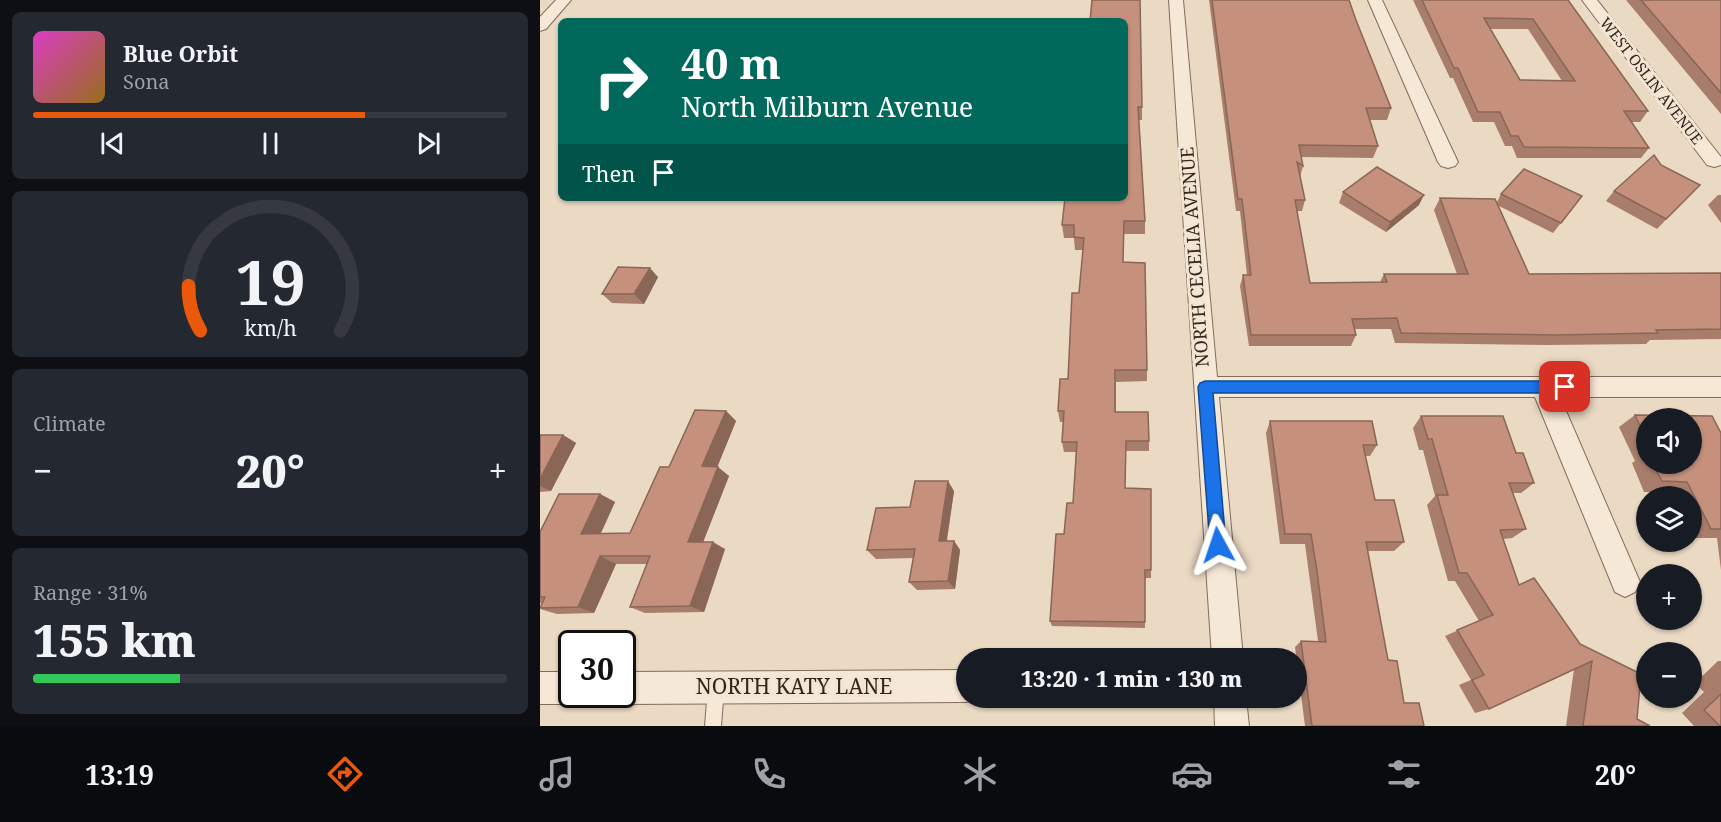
<!DOCTYPE html>
<meta charset="utf-8">
<style>
:root{--surface:#171b24;--page:#242831;--text:#f1f3f6;--muted:#9ea1a6;--line:#363941;--accent:#ea580c}
body{margin:0;font-family:"Noto Serif",serif;background:var(--page);color:var(--text);height:100vh;display:flex;flex-direction:column;font-size:22px;white-space:nowrap}
*{box-sizing:border-box;margin:0}
p{font-size:20px;color:var(--muted)}
.icon{flex:none;width:33px;height:33px;fill:none;stroke:currentColor;stroke-width:2;stroke-linecap:round;stroke-linejoin:round}
.map{position:relative;flex:1;overflow:hidden}
.details{display:flex;flex-direction:column;gap:12px;padding:12px;background:#0d0f14;width:540px}
.details>*{flex:none}
.guide{position:absolute;left:18px;top:18px;width:570px;height:183px;border-radius:9px;box-shadow:0 2px 4px #0004;background:#00695c;color:#fff;overflow:hidden}
.buttons{position:absolute;left:1096px;top:408px;display:grid;gap:12px}
.buttons a{display:grid;place-items:center;width:66px;height:66px;border-radius:50%;background:var(--surface);box-shadow:0 2px 4px #0004;font-size:30px}
.speed{position:absolute;left:18px;top:630px;display:flex;gap:12px;font-size:30px;font-weight:700;text-align:center}
.speed>*{display:grid;place-content:center;width:78px;height:78px;border-radius:50%;background:var(--surface);box-shadow:0 2px 4px #0004;line-height:1}
.speed .limit{border:3px solid #111;border-radius:9px;background:#fff;color:#111}
.pin{position:absolute;display:grid;place-items:center;width:51px;height:51px;color:#fff;margin:-26px;border-radius:12px;box-shadow:0 3px 9px #0006}
.me{position:absolute;width:66px;margin:-33px;rotate:355deg;stroke-linejoin:round;filter:drop-shadow(0 0 4px #0008)}
.turn{display:flex;align-items:center;gap:21px;height:126px;padding:0 24px;font-size:27px}
.turn .icon{width:78px;height:78px;stroke-width:2.5}
.turn b{display:block;font-size:42px;line-height:51px}
.then{display:flex;align-items:center;height:57px;padding:0 24px;background:#0003;gap:12px;font-size:22px}
.big{font-size:45px;font-weight:800;line-height:1.1}
.details .card{flex:1;display:flex;flex-direction:column;justify-content:center;gap:9px;min-width:0;padding:0 21px;border-radius:9px;background:var(--page)}
.details .dial{align-items:center;gap:0}
.dial svg{height:156px;overflow:visible;fill:none;stroke:var(--line);stroke-width:7;stroke-linecap:round;text-anchor:middle}
.dial text{fill:var(--text);stroke:none}
.song{display:flex;align-items:center;gap:18px}
.cover{width:72px;height:72px;border-radius:9px;background:linear-gradient(135deg,hsl(310 70% 55%),hsl(40 70% 35%))}
.played{height:6px;border-radius:3px;background:linear-gradient(90deg,var(--accent) 70%,var(--line) 70%)}
.keys{display:flex;justify-content:space-around;direction:ltr}
.heat{display:flex;justify-content:space-between;align-items:center;font-size:33px;direction:ltr}
.charge{height:9px;border-radius:4px;background:linear-gradient(90deg,#34c759 31%,var(--line) 0)}
.trip{position:absolute;left:416px;top:648px;width:351px;height:60px;border-radius:30px;background:var(--surface);box-shadow:0 2px 4px #0004;font-weight:800;line-height:60px;text-align:center}
.tab-bar{display:flex;height:96px;justify-content:space-around;align-items:center;background:#090b0e;color:var(--muted)}
.tab-bar .icon{width:42px;height:42px}
.tab-bar .on{color:var(--accent)}
.tab-bar b{font-size:27px;color:var(--text)}
main{display:flex;flex:1;min-height:0}
.map>svg:first-child{display:block}
.lines{fill:none;stroke-linecap:round;stroke-linejoin:round}
.lane-casing{stroke:#836b5c;stroke-width:2}
.street-casing{stroke:#836b5c;stroke-width:2}
.lane{fill:#f6e8d6;fill-rule:evenodd}
.street{fill:#f6e8d6;fill-rule:evenodd}
.wall{fill:#a97d6b;fill-rule:evenodd}
.shaded-wall{fill:#8a6657}
.building{fill:#c5917c;stroke:#8a6657;stroke-width:1.5;fill-rule:evenodd}
.route{fill:#1a73e8;stroke:#114b97;stroke-width:1.5}
.labels{text-anchor:middle;stroke-width:6;stroke-linejoin:round;paint-order:stroke}
.far-street-label{font-size:15px;fill:#34261e;stroke:#f2e5d2}
.street-label{font-size:18px;fill:#34261e;stroke:#f2e5d2}
.near-street-label{font-size:21px;fill:#34261e;stroke:#f2e5d2}
</style>
<main>
<section class="details">
<div class="card">
<div class="song"><i class="cover"></i><div><b>Blue Orbit</b><p>Sona</p></div></div>
<div class="played"></div>
<div class="keys"><svg class="icon" aria-label="previous" viewBox="0 0 24 24"><path d="M18 5L8 12l10 7zM5 5v14"/></svg><svg class="icon" aria-label="pause" viewBox="0 0 24 24"><path d="M8 5v14M16 5v14"/></svg><svg class="icon" aria-label="next" viewBox="0 0 24 24"><path d="M6 5l10 7-10 7zM19 5v14"/></svg></div>
</div>
<div class="card dial"><svg viewBox="0 0 100 80">
<path d="M14 69A42 42 0 1 1 86 69"/>
<path d="M14 69A42 42 0 0 1 8 46" stroke="#ea580c"/>
<text x="50" y="56" font-size="32" font-weight="700">19</text>
<text x="50" y="72" font-size="11">km/h</text>
</svg></div>
<div class="card"><p>Climate</p>
<div class="heat"><a>−</a><b class="big">20°</b><a>+</a></div>
</div>
<div class="card"><p>Range · 31%</p><b class="big">155 km</b><div class="charge"></div></div>
</section>
<div class="map">
<svg width="1181" height="726" viewBox="0 0 1181 726">
<rect width="100%" height="100%" fill="#ead9c3"/>
<g class="lines">
<g class="lane-casing">
<polygon id="lane" points="176,680 182,682 184,688 181,726 165,726 168,688 170,682"/>
</g>
<g class="street-casing">
<g id="street">
<polygon points="16,0 31,0 6,29 0,31 0,17"/>
<polygon points="629,0 643,0 677,377 1181,377 1181,397 1020,397 1100,582 1095,592 1085,597 1075,592 995,397 679,397 703,658 672,658"/>
<polygon points="828,0 842,0 918,162 915,166 908,168 901,166 898,162"/>
<polygon points="1042,0 1057,0 1181,157 1181,165 1174,167 1167,165"/>
<polygon points="426,670 426,698 437,698 426,702 82,704 71,699 69,694 82,694 82,672"/>
<polygon points="0,672 32,672 32,694 45,694 43,699 32,704 0,704"/>
<polygon points="674,698 706,698 709,726 675,726"/>
</g>
</g>
<use href="#lane" class="lane"/>
<use href="#street" class="street"/>
</g>
<g class="wall">
<polygon points="669,0 809,0 816,20 851,108 847,120 830,120 838,146 833,158 761,157 763,166 760,177 765,200 762,211 757,211 770,283 840,282 844,274 917,274 894,210 900,198 957,202 961,194 1042,196 1013,233 959,206 989,274 1181,273 1181,339 1110,340 1106,344 1006,345 855,343 851,329 815,329 816,335 811,346 709,346 700,286 703,275 707,275 700,211 696,211"/>
<path d="M873 0H1028L1108 111 1100 122H1091L1109 148 1101 158H977L972 146H965L954 122H933L913 78H910ZM950 29H988L1022 81 980 80Z"/>
<polygon points="1086,0 1181,0 1181,114"/>
<polygon points="585,21 602,107 602,120 599,120 605,221 605,234 584,234 583,262 607,370 607,381 576,382 576,412 609,441 609,451 586,451 585,488 611,570 611,578 605,578 605,628 512,626 510,621 524,534 533,503 536,452 524,452 522,442 523,422 520,422 518,411 528,379 539,293 543,250 535,250 534,238 524,238 522,225 585,198"/>
<polygon points="1074,191 1150,195 1117,229 1066,201"/>
<polygon points="803,192 879,205 846,232 799,203"/>
<polygon points="1178,195 1181,195 1181,223 1168,205"/>
<polygon points="118,277 104,304 72,303 62,294"/>
<polygon points="186,411 196,421 177,467 189,476 163,542 185,549 164,612 105,613 90,607 107,564 76,564 54,613 17,614 0,609 2,603 0,603 0,532 60,494 75,502 61,533 90,533"/>
<path d="M1095 415 1181 433V570L1177 538H1152V496H1131L1128 492H1104L1092 463 1095 461 1079 427ZM1107 418 1152 464H1107Z"/>
<polygon points="881,416 976,453 994,483 981,493 973,493 986,529 972,538 963,539 979,585 1040,644 1097,719 1110,726 1026,726 1034,669 949,709 935,713 919,685 931,680 905,636 939,621 915,581 908,581 887,505 895,496 883,450 879,450 873,428"/>
<polygon points="730,421 837,445 830,456 825,456 835,500 864,542 854,551 828,551 848,660 864,703 884,726 765,726 755,647 761,641 778,641 765,544 740,544 726,433"/>
<polygon points="0,435 23,435 36,443 11,491 0,492"/>
<polygon points="414,491 407,541 414,541 420,550 415,589 377,590 369,582 373,558 336,559 327,550 370,507"/>
<polygon points="1178,661 1181,661 1181,726 1154,726 1142,713 1164,692 1155,683"/>
</g>
<g class="shaded-wall">
<polygon points="884,195 879,205 846,232 850,222"/>
<polygon points="110,268 118,277 104,304 94,294"/>
<polygon points="186,411 196,421 174,475 162,466"/>
<polygon points="23,435 36,443 11,491 0,486 0,479"/>
<polygon points="178,467 189,476 160,550 148,542"/>
<polygon points="408,481 414,491 405,550 399,541"/>
<polygon points="60,494 75,502 57,541 41,534"/>
<polygon points="414,541 420,550 415,589 408,581"/>
<polygon points="173,542 185,549 164,612 150,606"/>
<polygon points="60,556 76,564 54,613 38,607"/>
</g>
<g class="building">
<polygon points="552,0 600,0 602,107 598,107 605,221 584,221 583,262 605,263 607,370 575,370 575,412 608,412 609,441 586,441 585,488 611,489 611,570 605,570 605,622 510,621 516,534 524,534 527,503 533,503 537,442 522,442 524,411 518,411 520,379 528,379 532,293 539,293 544,238 534,237 534,225 522,225 525,198 585,198 585,21 550,21"/>
<polygon points="672,0 809,0 816,20 851,108 826,108 838,146 759,145 763,166 757,162 765,200 755,200 770,283 847,282 844,274 928,274 900,198 955,199 989,274 1181,273 1181,329 1116,330 1118,333 1016,335 861,333 857,318 812,319 816,335 711,335 703,275 711,275 702,199 698,199"/>
<path d="M882 0H1028L1108 111H1084L1109 148 984 147 978 136H971L960 112H938L918 68H914ZM944 18 993 19 1035 81 980 80Z"/>
<polygon points="1101,0 1181,0 1181,93"/>
<polygon points="1114,155 1121,165 1160,185 1126,219 1074,191"/>
<polygon points="837,167 884,195 850,222 803,192"/>
<polygon points="984,169 1042,196 1021,223 961,194"/>
<polygon points="78,267 110,268 94,294 62,294"/>
<polygon points="155,410 186,411 162,466 178,467 148,542 173,542 150,606 90,607 110,556 60,556 38,607 0,608 5,597 0,597 0,532 19,494 60,494 41,534 90,533 120,467 129,467"/>
<polygon points="1095,415 1172,416 1181,433 1181,529 1171,529 1147,482 1122,481 1113,464 1152,464 1152,418 1107,418 1107,441"/>
<polygon points="881,416 963,416 976,453 983,453 994,483 969,483 986,529 960,530 979,585 994,578 1040,644 1101,674 1097,719 1110,726 1043,726 1052,661 949,709 932,680 944,675 917,630 953,615 927,573 919,573 897,495 908,495 892,439 888,439"/>
<polygon points="730,421 832,421 837,445 823,445 835,500 854,500 864,542 826,542 848,660 857,661 864,703 879,703 884,726 772,726 761,641 786,642 777,571 771,534 745,534"/>
<polygon points="0,435 23,435 0,479"/>
<polygon points="375,481 408,481 399,541 414,541 408,581 369,582 375,549 327,550 336,508 370,507"/>
<polygon points="1181,694 1181,726 1180,726 1164,710"/>
</g>
<polygon class="route" points="665,381 1025,381 1030,383 1032,387 1030,391 1025,393 673,393 686,545 683,551 678,553 672,551 670,545 658,387 660,383"/>
<g class="labels">
<g class="far-street-label">
<text transform="translate(1111 81) rotate(52)" y="5">WEST OSLIN AVENUE</text>
</g>
<g class="street-label">
<text transform="translate(655 257) rotate(-94)" y="6">NORTH CECELIA AVENUE</text>
</g>
<g class="near-street-label">
<text x="254" y="694">NORTH KATY LANE</text>
</g>
</g>
</svg>
<div class="buttons">
<a><svg class="icon" aria-label="sound" viewBox="0 0 24 24"><path d="M4 9h4l5-4v14l-5-4H4zM17 9q2 3 0 6"/></svg></a>
<a><svg class="icon" aria-label="layers" viewBox="0 0 24 24"><path d="M12 4l9 5-9 5-9-5zM3 14l9 5 9-5"/></svg></a>
<a>+</a>
<a>−</a>
</div>
<div class="speed"><div class="limit">30</div></div>
<div class="pin" style="left:1025px;top:387px;background:#d93025"><svg class="icon" aria-label="arrive" viewBox="0 0 24 24"><path d="M6 21V4h12l-3 4 3 4H6"/></svg></div>
<svg class="me" style="left:678px;top:545px" viewBox="-20 -20 40 40"><path d="M0-17L14 15 0 8-14 15z" fill="#1a73e8" stroke="#fff" stroke-width="4"/></svg>
<div class="trip">13:20 · 1 min · 130 m</div>
<div class="guide">
<div class="turn"><svg class="icon" aria-label="right" viewBox="0 0 24 24"><path d="M7 20v-9h11M14 6l5 5-5 5"/></svg><div><b>40 m</b>North Milburn Avenue</div></div>
<div class="then">Then<svg class="icon" aria-label="arrive" viewBox="0 0 24 24"><path d="M6 21V4h12l-3 4 3 4H6"/></svg></div>
</div>
</div>
</main>
<nav class="tab-bar">
<b>13:19</b>
<svg class="icon on" aria-label="directions" viewBox="0 0 24 24"><path d="M12 3l9 9-9 9-9-9zM9 14v-3h6M13 9l2 2-2 2"/></svg>
<svg class="icon" aria-label="music" viewBox="0 0 24 24"><path d="M9 18V5l10-2v13"/><circle cx="6" cy="18" r="3"/><circle cx="16" cy="16" r="3"/></svg>
<svg class="icon" aria-label="phone" viewBox="0 0 24 24"><path d="M5 4h4l2 5-3 2q2 4 5 5l2-3 5 2v4C11 20 4 13 5 4z"/></svg>
<svg class="icon" aria-label="climate" viewBox="0 0 24 24"><path d="M12 3v18M4 7l16 10M4 17L20 7"/></svg>
<svg class="icon" aria-label="car" viewBox="0 0 24 24"><path d="M5 17H2v-5l4-1 3-4h7l3 4 3 1v5h-3M9 17h6M6 11h13"/><circle cx="7" cy="17" r="2"/><circle cx="17" cy="17" r="2"/></svg>
<svg class="icon" aria-label="filters" viewBox="0 0 24 24"><path d="M4 7h16M4 17h16"/><circle cx="9" cy="7" r="2"/><circle cx="15" cy="17" r="2"/></svg>
<b>20°</b>
</nav>
